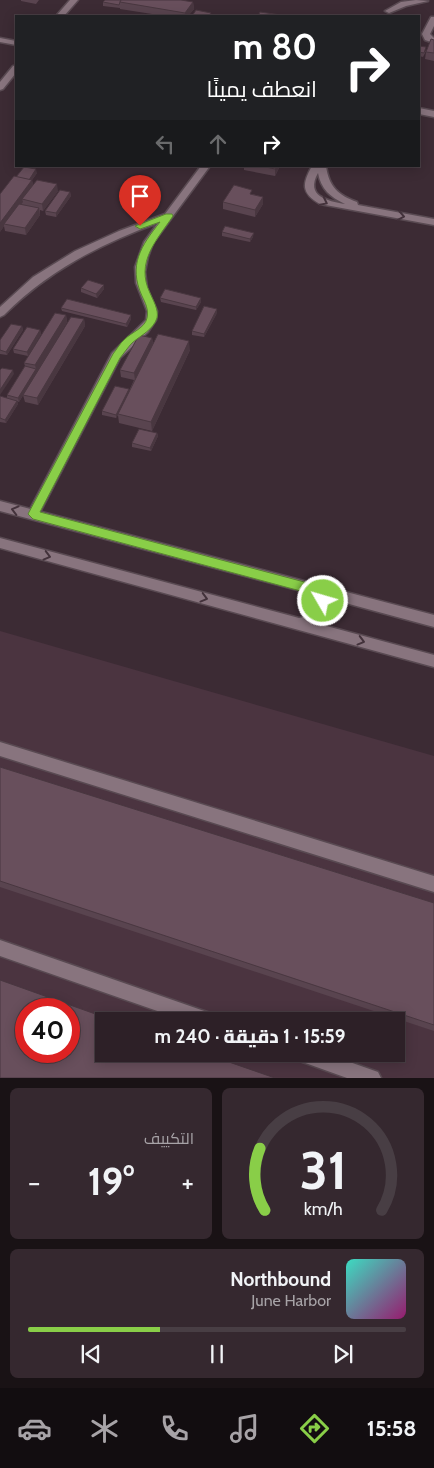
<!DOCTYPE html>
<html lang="ar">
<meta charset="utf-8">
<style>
:root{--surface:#2d2027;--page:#35282f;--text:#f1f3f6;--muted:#a7a3a7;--line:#483e44;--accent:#89ce48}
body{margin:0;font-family:Cabin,Cairo,sans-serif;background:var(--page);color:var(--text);direction:rtl;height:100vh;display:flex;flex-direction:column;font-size:19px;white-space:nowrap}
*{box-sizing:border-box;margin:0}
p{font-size:16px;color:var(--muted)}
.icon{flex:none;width:28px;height:28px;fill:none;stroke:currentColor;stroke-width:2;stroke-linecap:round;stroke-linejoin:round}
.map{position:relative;height:1078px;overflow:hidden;direction:ltr}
.sheet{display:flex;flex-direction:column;gap:10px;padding:10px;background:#191215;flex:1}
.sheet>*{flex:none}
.guide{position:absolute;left:15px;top:15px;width:405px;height:152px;border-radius:0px;box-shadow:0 2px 12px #0003,0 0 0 1px var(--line);direction:rtl;background:#202124;color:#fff;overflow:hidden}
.speed{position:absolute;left:15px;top:998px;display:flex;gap:10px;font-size:25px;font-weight:700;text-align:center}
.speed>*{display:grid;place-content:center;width:65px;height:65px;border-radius:50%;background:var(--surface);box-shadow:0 2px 12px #0003,0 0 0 1px var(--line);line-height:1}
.speed .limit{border:8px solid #d22;background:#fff;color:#111}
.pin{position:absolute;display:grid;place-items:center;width:42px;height:42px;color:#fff;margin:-51px -21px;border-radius:50% 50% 50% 0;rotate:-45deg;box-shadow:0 0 5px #0007}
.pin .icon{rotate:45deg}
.me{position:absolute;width:55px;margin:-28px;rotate:308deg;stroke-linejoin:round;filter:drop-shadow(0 0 4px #0008)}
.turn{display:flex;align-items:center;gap:18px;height:105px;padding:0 20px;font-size:22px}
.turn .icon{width:65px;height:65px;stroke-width:2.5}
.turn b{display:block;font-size:35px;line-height:42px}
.lanes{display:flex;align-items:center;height:48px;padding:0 20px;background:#0003;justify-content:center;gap:25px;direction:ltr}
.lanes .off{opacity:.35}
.big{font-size:38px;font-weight:800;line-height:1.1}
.sheet .tile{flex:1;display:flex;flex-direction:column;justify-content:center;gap:8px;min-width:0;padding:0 18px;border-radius:8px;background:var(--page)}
.sheet .dial{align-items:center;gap:0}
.dial svg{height:130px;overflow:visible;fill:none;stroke:var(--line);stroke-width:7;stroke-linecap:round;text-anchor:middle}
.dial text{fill:var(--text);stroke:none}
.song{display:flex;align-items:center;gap:15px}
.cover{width:60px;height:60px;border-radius:8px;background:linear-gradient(135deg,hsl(170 70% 55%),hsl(320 70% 35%))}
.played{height:5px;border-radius:2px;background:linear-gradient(90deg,var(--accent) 35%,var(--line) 35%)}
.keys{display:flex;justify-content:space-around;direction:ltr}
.heat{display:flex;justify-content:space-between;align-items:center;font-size:28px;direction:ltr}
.sheet .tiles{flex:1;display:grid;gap:10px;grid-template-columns:1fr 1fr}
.tile:last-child{grid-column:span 2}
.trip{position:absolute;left:95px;top:1012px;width:310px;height:50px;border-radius:0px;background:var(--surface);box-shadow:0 2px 12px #0003,0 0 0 1px var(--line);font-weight:800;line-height:50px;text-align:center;direction:rtl}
.tabs{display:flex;height:80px;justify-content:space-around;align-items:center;background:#120d10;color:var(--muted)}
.tabs .icon{width:35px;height:35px}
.tabs .active{color:var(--accent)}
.tabs b{font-size:22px;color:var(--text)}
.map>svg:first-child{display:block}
.built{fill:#4b3440;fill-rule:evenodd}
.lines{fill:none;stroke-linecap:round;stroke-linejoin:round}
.service-casing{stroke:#594a52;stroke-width:3}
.tertiary-casing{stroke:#594a52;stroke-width:3}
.service{fill:#88747e;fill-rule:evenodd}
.tertiary{fill:#88747e;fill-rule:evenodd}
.wall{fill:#59444f}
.shaded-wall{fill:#493740}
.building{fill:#684f5c;stroke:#493740;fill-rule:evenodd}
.oneway{stroke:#43323b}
.route{fill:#89ce48;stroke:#59862f}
</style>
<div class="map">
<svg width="434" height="1078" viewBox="0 0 434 1078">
<rect width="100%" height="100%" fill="#3c2b34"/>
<path class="built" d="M0 631 434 756V1078H0ZM26 1009H69V1051H26ZM104 1021H396V1054H104Z"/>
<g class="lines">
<g class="service-casing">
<g id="service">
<polygon points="70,0 78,0 64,16 56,16"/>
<polygon points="416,0 428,1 406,6 389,13 385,11 401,2"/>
<polygon points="431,17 434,17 434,26 430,34 434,38 434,43 425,40 422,34"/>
<polygon points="0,38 16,41 16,45 0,42"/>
<polygon points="13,66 16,66 16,73 3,89 0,90 0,82"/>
<polygon points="419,108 434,111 434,117 419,114"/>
<path d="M201 166H210L153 243 148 257 145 272 147 288 157 311 156 320 148 332 120 358 37 518H29L27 515 112 353 146 320 147 311 136 283 135 267 144 242 158 223C100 244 48 271 4 315L0 317V307L33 277 75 251 119 231 165 214Z"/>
<path d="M312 166H326C329 187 338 195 357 202L358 205 434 219V225L320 204C301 193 302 184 312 166ZM318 173C321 189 330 197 345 204 327 201 305 196 318 173Z"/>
<polygon points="0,742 434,876 434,892 0,756"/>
<polygon points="0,940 210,1013 216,1015 218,1021 186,1021 0,956"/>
<polygon points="294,1054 327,1054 378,1072 381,1078 347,1078 297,1060"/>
</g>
</g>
<g class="tertiary-casing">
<polygon id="tertiary" points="0,501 434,615 434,627 327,598 331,608 319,624 434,655 434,667 0,548 0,538 299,618 309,616 317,608 314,597 309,593 0,511"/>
</g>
<use href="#service" class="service"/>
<use href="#tertiary" class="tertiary"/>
</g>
<g class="wall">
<polygon points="21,0 39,0 36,4 21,1"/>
<polygon points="103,2 193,2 194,9 188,16 165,16 120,9 120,8 103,6"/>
<polygon points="434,40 434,61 425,59 426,52"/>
<polygon points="419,46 426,51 423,57 419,56"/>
<polygon points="244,166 280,166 275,176 244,170"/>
<polygon points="37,173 32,180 33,185 58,191 43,211 40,210 40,215 26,235 5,231 4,226 0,232 16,177"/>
<polygon points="70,192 71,196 56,217 46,215 45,211"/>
<polygon points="252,194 263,197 263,204 255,217 223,209 223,202"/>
<polygon points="222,232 253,237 250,242 222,236"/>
<polygon points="81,288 104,289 97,298 81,292"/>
<polygon points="160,298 201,298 201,302 196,310 161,302"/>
<polygon points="61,308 131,315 131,319 127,327 62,311"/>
<polygon points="217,313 204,337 192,335 192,331"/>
<polygon points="66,315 67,322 19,402 17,401 18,404 6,423 0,422 0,396 7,398 7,395 25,366 24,363"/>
<polygon points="84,319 85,326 38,405 25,402 23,395"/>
<polygon points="22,326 23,330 7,355 0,354 0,340"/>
<polygon points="40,330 41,334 28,356 14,353 13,349"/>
<polygon points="152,338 153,344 190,350 152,431 119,423 118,415 116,418 102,415 102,411 129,391 134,380 121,377 120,370"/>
<polygon points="157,433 158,436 151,451 132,447 132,443"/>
<polygon points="0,767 434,903 434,1031 0,887"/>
</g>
<g class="shaded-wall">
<polygon points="193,2 194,9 188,16 186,16 185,13"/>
<polygon points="277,166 280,166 275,176 275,169"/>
<polygon points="36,169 37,173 29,184 29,180"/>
<polygon points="32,180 34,188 22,199 23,202 6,224 4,224 4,226 0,232 0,223"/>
<polygon points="57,184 58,191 43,211 42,204"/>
<polygon points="70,192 71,196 56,217 56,213"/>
<polygon points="263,197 263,204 255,217 255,210"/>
<polygon points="39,208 40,215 26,235 25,228"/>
<polygon points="254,233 253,237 250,242 250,239"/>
<polygon points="104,285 104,289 97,298 96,294"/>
<polygon points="201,298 201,302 196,310 196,307"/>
<polygon points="217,309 217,313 204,337 204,334"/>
<polygon points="66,315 67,322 19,402 18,398 36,369 35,365"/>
<polygon points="131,315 131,319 127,327 126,324"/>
<polygon points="84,319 85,326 38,405 37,398"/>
<polygon points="22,326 23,330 7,355 6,352"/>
<polygon points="40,330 41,334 28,356 27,352"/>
<polygon points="152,338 153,345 135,380 134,373"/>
<polygon points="189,341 190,350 152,431 151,422"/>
<polygon points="13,370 14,374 0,395 0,390"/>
<polygon points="129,389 129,393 118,414 118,415 116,418 116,415"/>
<polygon points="17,401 18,404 6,423 5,420"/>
<polygon points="157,433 158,436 151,451 150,448"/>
</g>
<g class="building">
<polygon points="105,0 121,0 120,2 119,5 103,2"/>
<polygon points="121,0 181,0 193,2 185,13 120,2"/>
<polygon points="196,10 211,13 209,16 192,16"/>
<polygon points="260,12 288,16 258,16"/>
<polygon points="431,39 434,40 434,53 426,52"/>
<polygon points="419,46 426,47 424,53 419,52"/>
<polygon points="261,166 277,166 275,169"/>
<polygon points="24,167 36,169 29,180 16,177"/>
<polygon points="14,176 32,180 0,223 0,194"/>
<polygon points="37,180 57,184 42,204 22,199"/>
<polygon points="234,185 252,190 250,194 263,197 255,210 223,202"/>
<polygon points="60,190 70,192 56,213 45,211"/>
<polygon points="19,204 39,208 25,228 4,224"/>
<polygon points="225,226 254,233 250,239 222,232"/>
<polygon points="88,280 104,285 96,294 81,288"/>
<polygon points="165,289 201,298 196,307 160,298"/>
<polygon points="67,299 131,315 126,324 61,308"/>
<polygon points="204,306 217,309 204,334 192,331"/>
<polygon points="55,313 66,315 35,365 24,363"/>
<polygon points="71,317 84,319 37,398 23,395"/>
<polygon points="11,324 22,326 6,352 0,350 0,340"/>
<polygon points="27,327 40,330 27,352 13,349"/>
<polygon points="158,334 189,341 151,422 118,414"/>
<polygon points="139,335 152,338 134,373 120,370"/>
<polygon points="25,366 36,369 18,398 7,395"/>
<polygon points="2,368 13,370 0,390 0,370"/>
<polygon points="115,386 129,389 116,415 102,411"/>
<polygon points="0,396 17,401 5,420 0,418"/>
<polygon points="139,429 157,433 150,448 132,443"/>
<polygon points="0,767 434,903 434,1025 0,881"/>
<path d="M0 980 115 1021H104V1054H206L275 1078H0ZM26 1009H69V1051H26Z"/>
</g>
<defs><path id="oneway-chevron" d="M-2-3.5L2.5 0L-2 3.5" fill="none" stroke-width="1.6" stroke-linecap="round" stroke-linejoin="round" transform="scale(1.25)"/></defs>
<g class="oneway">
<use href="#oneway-chevron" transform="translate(324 202) rotate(26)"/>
<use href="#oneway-chevron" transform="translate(401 216) rotate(11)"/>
<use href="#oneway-chevron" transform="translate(15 510) rotate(-165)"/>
<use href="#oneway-chevron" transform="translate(47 556) rotate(15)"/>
<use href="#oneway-chevron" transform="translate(204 598) rotate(15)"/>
<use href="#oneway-chevron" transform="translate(361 641) rotate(15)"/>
</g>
<path class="route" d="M166 214H172L173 216C157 240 135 262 150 293 153 300 159 310 157 318 153 330 141 335 132 343 128 347 124 353 120 358L40 512 312 584 323 590 329 601 327 605H319L315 597 308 593 33 519 28 514 113 354C117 349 120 343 125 339 132 332 145 328 147 318 149 310 145 302 142 296 128 265 141 246 160 222L140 229 135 226Z"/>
</svg>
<div class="speed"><div class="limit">40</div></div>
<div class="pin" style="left:140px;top:226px;background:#d93025"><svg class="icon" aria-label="arrive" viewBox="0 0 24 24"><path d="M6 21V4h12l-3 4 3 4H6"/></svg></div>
<svg class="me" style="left:323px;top:601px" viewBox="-20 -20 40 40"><circle r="17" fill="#89ce48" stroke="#fff" stroke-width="3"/><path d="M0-11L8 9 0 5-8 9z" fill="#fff"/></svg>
<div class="trip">15:59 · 1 دقيقة · 240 m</div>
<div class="guide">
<div class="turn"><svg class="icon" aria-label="right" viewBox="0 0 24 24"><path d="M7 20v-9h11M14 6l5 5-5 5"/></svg><div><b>80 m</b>انعطف يمينًا</div></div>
<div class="lanes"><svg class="icon off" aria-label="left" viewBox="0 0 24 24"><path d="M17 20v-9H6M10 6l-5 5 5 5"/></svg><svg class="icon off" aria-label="ahead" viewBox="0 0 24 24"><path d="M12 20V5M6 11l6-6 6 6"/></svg><svg class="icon" aria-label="right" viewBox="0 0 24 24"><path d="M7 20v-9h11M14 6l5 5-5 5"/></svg></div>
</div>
</div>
<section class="sheet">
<div class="tiles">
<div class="tile dial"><svg viewBox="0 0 100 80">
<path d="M14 69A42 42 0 1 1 86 69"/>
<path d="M14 69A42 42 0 0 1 11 31" stroke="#89ce48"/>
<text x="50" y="56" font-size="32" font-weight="700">31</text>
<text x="50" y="72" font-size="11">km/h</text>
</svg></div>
<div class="tile"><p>التكييف</p>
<div class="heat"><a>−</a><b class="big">19°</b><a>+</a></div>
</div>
<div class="tile">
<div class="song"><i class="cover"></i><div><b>Northbound</b><p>June Harbor</p></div></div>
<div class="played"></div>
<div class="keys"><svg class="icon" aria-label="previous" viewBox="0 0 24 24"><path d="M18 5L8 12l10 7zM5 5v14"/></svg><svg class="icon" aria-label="pause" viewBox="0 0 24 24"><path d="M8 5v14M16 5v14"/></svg><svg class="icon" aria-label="next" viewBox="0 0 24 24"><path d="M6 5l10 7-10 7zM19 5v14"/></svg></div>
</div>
</div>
</section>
<nav class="tabs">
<b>15:58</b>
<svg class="icon active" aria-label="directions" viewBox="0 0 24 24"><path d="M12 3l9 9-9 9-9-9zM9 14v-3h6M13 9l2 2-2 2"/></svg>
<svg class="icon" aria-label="music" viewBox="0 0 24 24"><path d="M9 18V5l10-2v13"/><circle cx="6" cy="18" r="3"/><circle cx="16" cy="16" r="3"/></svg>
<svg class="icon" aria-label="phone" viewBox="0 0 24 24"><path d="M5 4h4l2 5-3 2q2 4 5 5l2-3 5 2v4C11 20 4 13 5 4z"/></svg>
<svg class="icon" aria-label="climate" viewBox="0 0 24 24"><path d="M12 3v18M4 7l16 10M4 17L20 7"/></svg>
<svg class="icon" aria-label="car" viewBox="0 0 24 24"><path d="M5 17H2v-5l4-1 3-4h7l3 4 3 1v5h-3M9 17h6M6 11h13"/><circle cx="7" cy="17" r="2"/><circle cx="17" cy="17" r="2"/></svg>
</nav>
